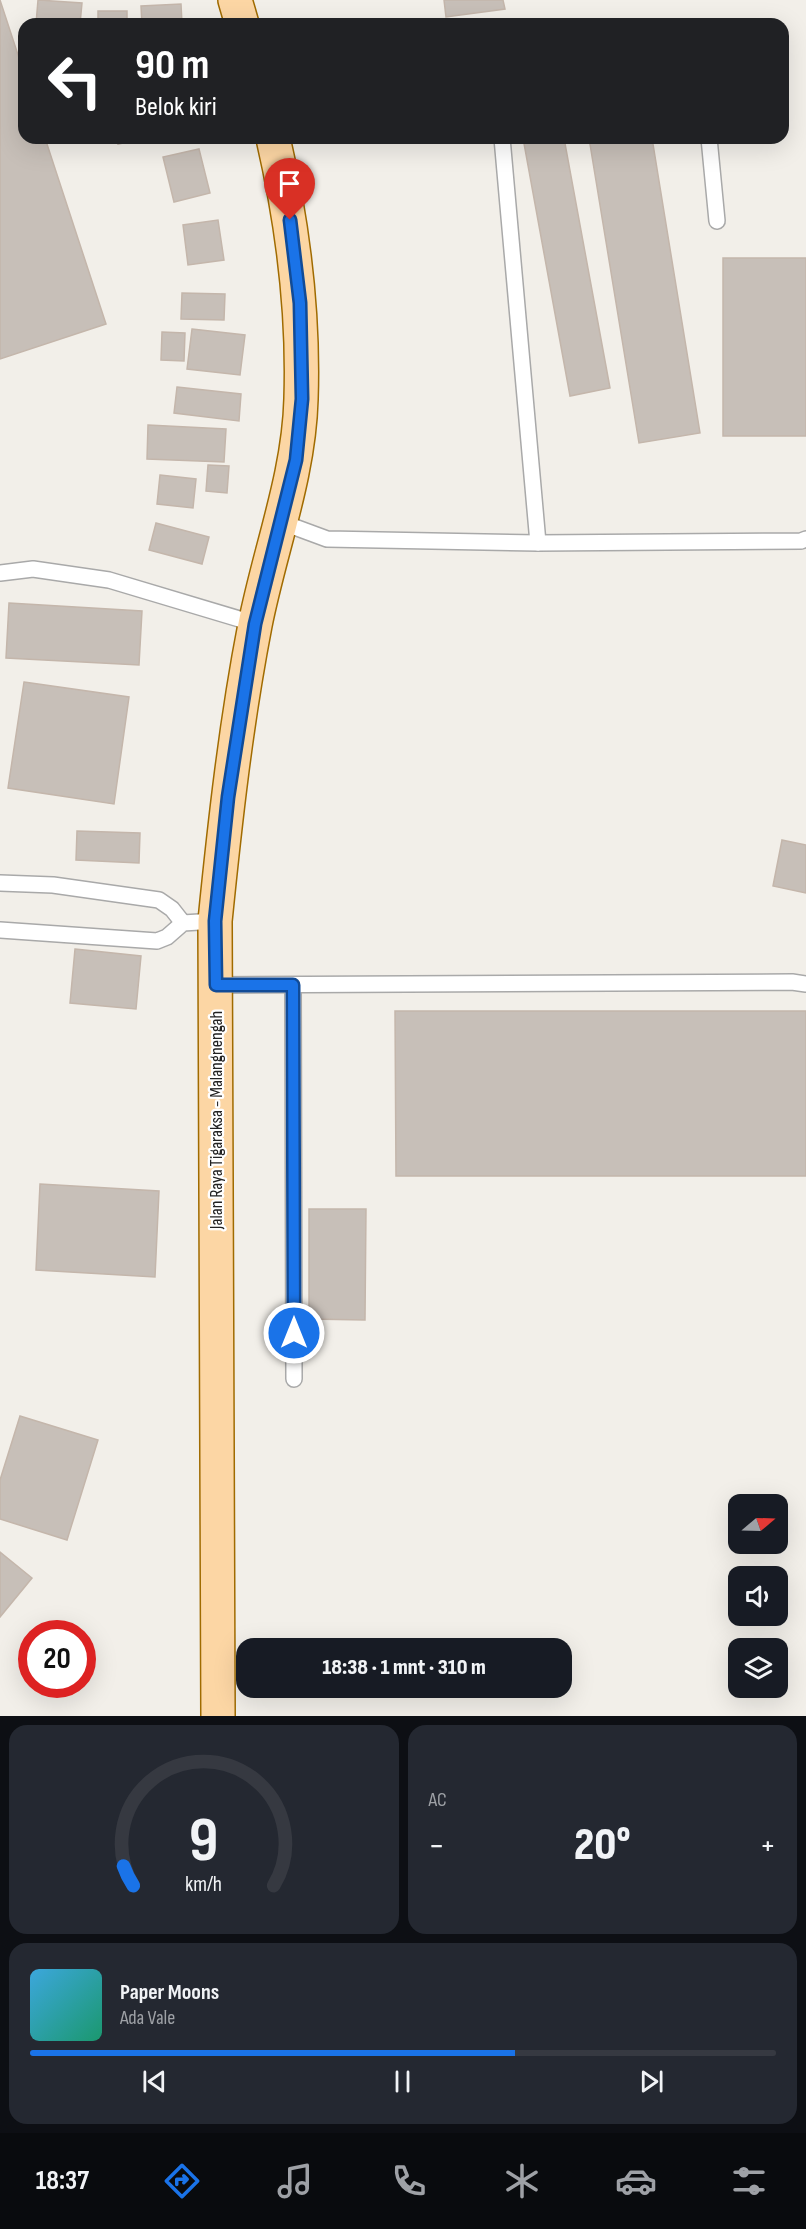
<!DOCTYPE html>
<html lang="id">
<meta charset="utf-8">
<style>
:root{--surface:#171b24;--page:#242831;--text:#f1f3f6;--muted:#9ea1a6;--line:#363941;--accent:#1a73e8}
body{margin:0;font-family:"Sofia Sans Condensed",sans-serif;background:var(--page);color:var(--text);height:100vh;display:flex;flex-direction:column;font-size:22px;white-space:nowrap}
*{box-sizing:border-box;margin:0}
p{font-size:20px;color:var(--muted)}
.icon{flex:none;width:33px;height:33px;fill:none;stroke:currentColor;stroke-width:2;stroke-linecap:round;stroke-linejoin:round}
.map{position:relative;height:1716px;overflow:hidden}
.details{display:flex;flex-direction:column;gap:9px;padding:9px;background:#0d0f14;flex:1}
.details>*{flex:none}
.banner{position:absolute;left:18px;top:18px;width:771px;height:126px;border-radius:18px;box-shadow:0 6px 24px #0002;background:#202124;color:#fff;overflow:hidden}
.needle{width:39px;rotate:71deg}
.fabs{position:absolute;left:728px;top:1494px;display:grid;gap:12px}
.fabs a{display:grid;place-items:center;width:60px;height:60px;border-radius:12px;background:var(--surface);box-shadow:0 6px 24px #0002;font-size:30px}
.speed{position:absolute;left:18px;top:1620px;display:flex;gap:12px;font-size:30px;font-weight:700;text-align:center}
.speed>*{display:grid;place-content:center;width:78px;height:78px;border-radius:50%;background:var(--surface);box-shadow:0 6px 24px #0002;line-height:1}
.speed .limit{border:9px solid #d22;background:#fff;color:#111}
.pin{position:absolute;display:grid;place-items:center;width:51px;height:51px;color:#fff;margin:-62px -26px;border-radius:50% 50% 50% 0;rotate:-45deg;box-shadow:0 0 6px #0007}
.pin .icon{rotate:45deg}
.me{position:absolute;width:66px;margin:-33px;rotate:0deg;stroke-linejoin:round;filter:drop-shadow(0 0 4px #0008)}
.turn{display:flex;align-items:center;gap:21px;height:126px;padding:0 18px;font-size:27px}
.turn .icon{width:78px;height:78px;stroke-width:2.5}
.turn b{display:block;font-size:42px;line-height:51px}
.big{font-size:45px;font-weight:800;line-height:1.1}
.details .tile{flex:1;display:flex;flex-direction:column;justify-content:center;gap:9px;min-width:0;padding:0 21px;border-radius:18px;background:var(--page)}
.details .dial{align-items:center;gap:0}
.dial svg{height:156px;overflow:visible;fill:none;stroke:var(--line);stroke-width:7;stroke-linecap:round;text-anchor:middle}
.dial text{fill:var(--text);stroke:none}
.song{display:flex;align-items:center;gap:18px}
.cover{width:72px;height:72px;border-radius:9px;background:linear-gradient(135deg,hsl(200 70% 55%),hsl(160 70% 35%))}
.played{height:6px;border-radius:3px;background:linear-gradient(90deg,var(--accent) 65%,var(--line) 65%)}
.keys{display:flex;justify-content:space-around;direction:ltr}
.heat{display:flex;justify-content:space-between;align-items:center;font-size:33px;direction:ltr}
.details .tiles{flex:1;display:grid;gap:9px;grid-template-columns:1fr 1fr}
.tile:last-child{grid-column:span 2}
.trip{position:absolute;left:236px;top:1638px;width:336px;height:60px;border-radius:18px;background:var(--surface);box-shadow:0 6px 24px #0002;font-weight:800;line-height:60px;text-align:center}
.tabs{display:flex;height:96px;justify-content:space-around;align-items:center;background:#090b0e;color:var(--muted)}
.tabs .icon{width:42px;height:42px}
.tabs .on{color:var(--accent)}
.tabs b{font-size:27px;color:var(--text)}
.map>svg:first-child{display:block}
.building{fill:#c7bfb8;stroke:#c4b6ab;stroke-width:1.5}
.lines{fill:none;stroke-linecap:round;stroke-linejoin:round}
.lane-casing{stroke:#a9a9a9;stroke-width:18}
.primary-casing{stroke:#a06b00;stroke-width:36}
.lane{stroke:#fff;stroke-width:15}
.primary{stroke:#fcd6a4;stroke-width:33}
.route-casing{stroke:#114b97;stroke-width:15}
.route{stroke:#1a73e8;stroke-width:10}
.labels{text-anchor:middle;stroke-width:4.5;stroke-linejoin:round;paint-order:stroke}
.street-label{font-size:18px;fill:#222;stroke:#fff}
</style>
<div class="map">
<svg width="806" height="1716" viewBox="0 0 806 1716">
<rect width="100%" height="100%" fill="#f2efe9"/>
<g class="building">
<polygon points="0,0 24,73 24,138 45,138 106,324 0,359"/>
<polygon points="38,0 82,3 80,24 36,24"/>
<polygon points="444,0 503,0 505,9 446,17"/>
<polygon points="181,4 182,24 142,24 141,6"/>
<rect x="98" y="11" width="29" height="13"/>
<polygon points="117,138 147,138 118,144"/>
<polygon points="523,138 564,138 610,388 570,396"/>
<polygon points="589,138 652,138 700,433 639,443"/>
<polygon points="199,149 210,193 174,202 163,157"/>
<polygon points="218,220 224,260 188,265 183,225"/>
<rect x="723" y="258" width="83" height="178"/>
<polygon points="182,293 225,294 224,320 181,319"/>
<polygon points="192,329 245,335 240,375 187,369"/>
<polygon points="162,332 185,333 184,361 161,360"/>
<polygon points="177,387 241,394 239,421 174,413"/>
<polygon points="148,425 226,429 224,462 147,459"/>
<polygon points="208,465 229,466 227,493 206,491"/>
<polygon points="160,475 196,479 193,508 157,504"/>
<polygon points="156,523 209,537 202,564 149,550"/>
<polygon points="9,603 142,611 139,665 6,658"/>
<polygon points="24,682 129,697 114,804 8,788"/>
<polygon points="77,831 140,833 139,863 76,860"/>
<polygon points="782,840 806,845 806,893 773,886"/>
<polygon points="75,949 141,956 136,1009 70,1003"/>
<polygon points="395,1011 806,1011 806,1176 396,1176"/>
<polygon points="40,1184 159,1191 155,1277 36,1270"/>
<polygon points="309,1209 366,1209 365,1320 309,1319"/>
<polygon points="20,1416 98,1440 67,1540 0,1519 0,1480"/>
<polygon points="0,1552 32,1578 0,1617"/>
</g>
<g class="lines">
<g class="lane-casing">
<g id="lane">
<polyline points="502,138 538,543"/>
<polyline points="709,138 717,221"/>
<polyline points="281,522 327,539 538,543 801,541 806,539"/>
<polyline points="0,573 33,569 109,580 256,624"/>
<polyline points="0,883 53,885 159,900 172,909 183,923"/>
<polyline points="0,930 157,941 167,937 183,923 215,921"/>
<polyline points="216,985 792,982 806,984"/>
<polyline points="293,985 294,1379"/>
</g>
</g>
<g class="primary-casing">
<g id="primary">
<polyline points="235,0 242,24"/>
<path d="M218 1716 215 921C225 822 236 723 255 625 270 549 299 476 301 399 304 309 293 225 273 138"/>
</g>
</g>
<use href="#lane" class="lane"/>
<use href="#primary" class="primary"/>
</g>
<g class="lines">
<g class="route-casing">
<polyline id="route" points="290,220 300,303 302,399 296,460 255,624 228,797 215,921 216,985 293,985 294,1333"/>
</g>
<use href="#route" class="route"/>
</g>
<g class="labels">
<g class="street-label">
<text transform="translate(216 1120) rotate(-90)" y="6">Jalan Raya Tigaraksa - Malangnengah</text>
</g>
</g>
</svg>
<div class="fabs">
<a><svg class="needle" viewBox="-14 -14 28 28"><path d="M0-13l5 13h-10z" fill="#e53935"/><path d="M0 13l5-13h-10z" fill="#9ea1a6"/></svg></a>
<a><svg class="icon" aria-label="sound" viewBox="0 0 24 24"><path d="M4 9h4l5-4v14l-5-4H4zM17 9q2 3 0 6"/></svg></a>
<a><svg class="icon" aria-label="layers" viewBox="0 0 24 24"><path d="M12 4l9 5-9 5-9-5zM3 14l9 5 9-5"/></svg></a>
</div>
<div class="speed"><div class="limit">20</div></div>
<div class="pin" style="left:290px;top:220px;background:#d93025"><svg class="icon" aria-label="arrive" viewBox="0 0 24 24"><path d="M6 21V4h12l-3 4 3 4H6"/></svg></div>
<svg class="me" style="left:294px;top:1333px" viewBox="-20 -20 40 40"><circle r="17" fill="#1a73e8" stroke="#fff" stroke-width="3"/><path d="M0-11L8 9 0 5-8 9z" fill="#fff"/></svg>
<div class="trip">18:38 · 1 mnt · 310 m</div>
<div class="banner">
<div class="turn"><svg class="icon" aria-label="left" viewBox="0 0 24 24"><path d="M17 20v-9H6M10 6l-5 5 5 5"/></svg><div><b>90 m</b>Belok kiri</div></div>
</div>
</div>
<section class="details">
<div class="tiles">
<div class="tile dial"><svg viewBox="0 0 100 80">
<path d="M14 69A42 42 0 1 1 86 69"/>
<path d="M14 69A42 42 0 0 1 9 59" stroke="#1a73e8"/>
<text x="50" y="56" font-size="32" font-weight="700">9</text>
<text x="50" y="72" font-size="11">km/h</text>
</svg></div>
<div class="tile"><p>AC</p>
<div class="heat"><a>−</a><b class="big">20°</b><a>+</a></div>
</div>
<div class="tile">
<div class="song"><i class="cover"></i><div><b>Paper Moons</b><p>Ada Vale</p></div></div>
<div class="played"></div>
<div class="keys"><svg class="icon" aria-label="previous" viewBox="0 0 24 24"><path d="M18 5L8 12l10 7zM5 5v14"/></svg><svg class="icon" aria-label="pause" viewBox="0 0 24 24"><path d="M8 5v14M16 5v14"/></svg><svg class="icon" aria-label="next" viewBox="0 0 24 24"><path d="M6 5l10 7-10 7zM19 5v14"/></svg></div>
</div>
</div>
</section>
<nav class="tabs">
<b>18:37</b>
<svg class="icon on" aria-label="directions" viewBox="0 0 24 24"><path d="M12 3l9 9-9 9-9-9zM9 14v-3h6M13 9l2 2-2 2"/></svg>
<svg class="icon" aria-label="music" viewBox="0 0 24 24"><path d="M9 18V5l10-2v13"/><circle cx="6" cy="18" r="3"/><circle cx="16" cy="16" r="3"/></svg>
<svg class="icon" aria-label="phone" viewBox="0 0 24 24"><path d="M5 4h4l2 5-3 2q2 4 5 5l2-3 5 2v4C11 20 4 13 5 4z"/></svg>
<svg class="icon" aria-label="climate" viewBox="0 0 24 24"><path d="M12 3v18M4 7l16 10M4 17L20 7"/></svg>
<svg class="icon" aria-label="car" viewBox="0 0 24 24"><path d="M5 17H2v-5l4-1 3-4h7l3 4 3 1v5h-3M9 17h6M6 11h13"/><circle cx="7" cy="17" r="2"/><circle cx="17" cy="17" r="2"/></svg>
<svg class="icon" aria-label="filters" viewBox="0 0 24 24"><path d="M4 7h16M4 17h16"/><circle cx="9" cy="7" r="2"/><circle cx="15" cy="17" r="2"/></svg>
</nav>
